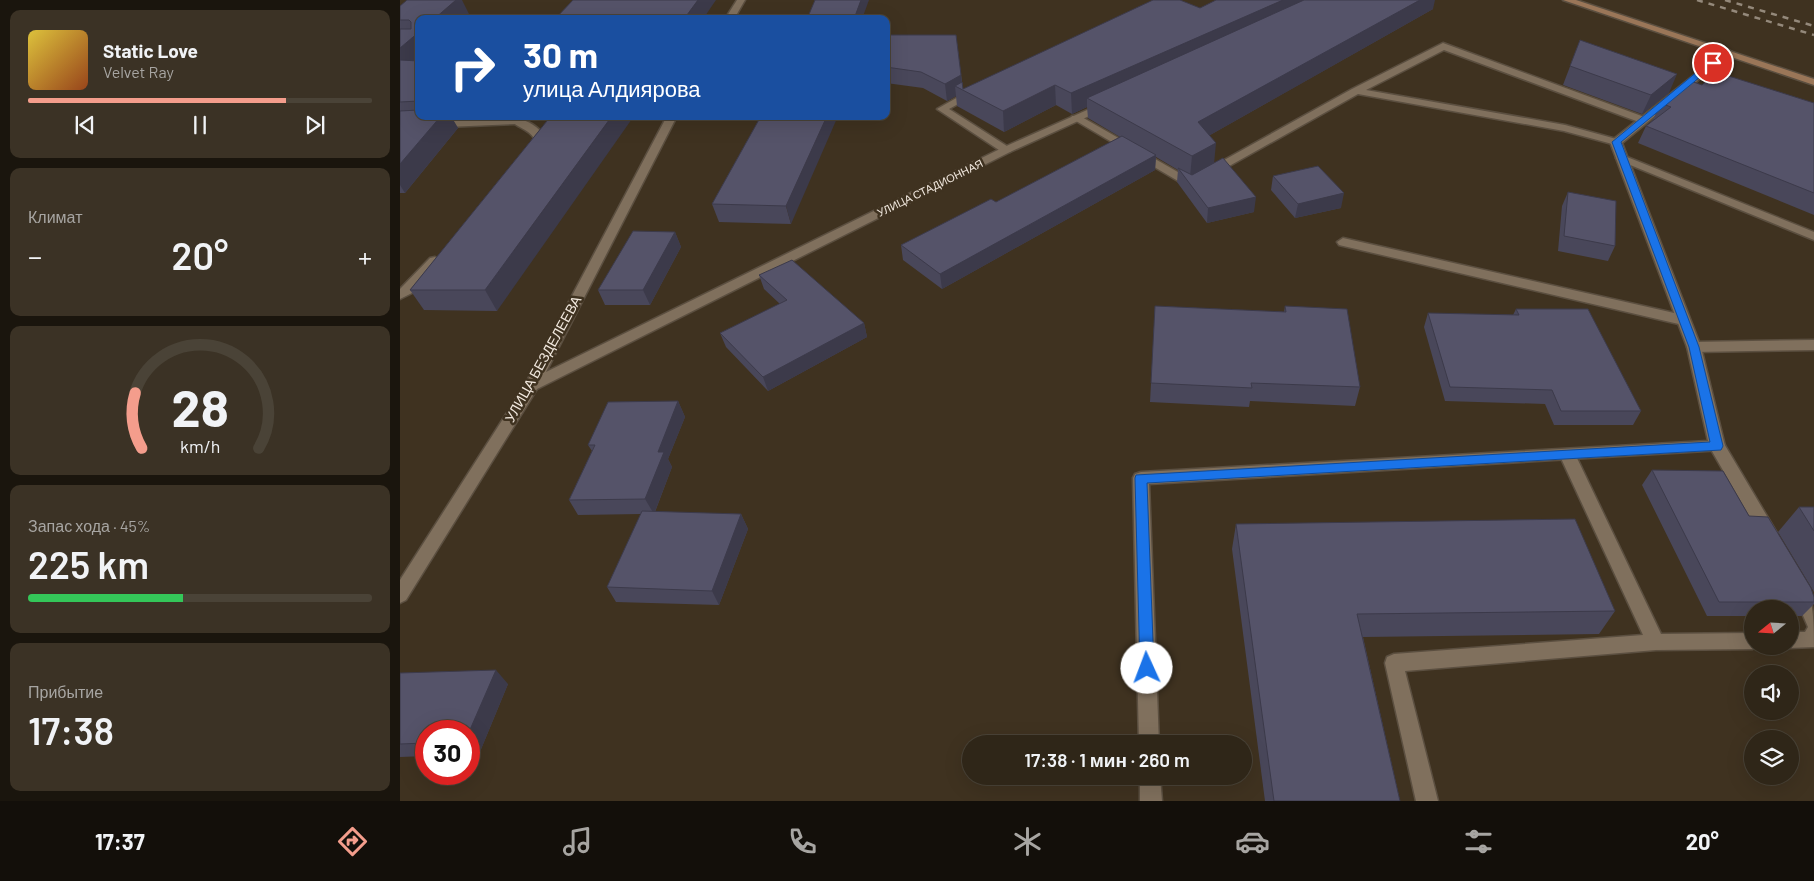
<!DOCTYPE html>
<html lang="ru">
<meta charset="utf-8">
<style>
:root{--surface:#2f2618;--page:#3b3225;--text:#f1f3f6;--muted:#a7a5a2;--line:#4a4337;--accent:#f49d8c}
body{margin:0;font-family:Barlow,sans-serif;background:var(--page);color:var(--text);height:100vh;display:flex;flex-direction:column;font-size:19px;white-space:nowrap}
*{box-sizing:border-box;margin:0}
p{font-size:16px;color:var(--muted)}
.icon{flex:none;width:28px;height:28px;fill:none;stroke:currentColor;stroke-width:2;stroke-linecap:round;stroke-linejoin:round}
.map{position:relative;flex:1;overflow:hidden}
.details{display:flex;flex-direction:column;gap:10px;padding:10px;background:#1a150d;width:400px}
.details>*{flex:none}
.banner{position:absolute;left:15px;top:15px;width:475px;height:105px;border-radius:10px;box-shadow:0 5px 20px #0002,0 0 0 1px var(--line);background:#1a4fa0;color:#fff;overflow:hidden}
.needle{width:32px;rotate:252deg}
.tools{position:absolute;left:1344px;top:600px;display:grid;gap:10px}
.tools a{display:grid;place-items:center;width:55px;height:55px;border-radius:50%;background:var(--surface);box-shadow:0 5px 20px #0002,0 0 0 1px var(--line);font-size:25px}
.speed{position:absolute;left:15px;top:720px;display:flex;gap:10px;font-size:25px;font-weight:700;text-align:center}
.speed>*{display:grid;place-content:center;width:65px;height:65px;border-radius:50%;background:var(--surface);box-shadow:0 5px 20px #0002,0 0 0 1px var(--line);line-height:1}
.speed .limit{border:8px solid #d22;background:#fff;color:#111}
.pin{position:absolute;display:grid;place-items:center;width:42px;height:42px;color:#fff;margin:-21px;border:2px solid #fff;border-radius:50%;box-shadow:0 1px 5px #0007}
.me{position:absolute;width:55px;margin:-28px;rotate:358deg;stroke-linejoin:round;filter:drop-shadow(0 0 4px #0008)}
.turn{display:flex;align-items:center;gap:18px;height:105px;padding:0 25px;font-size:22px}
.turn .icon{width:65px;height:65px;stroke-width:2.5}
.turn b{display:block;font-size:35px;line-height:42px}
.big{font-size:38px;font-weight:600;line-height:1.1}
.details .tile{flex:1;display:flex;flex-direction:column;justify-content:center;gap:8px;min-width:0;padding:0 18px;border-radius:10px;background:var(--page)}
.details .dial{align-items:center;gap:0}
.dial svg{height:130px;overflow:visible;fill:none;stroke:var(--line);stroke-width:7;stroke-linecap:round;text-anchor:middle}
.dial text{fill:var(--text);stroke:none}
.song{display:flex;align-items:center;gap:15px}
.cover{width:60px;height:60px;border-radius:8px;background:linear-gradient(135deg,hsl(50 70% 55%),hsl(20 70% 35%))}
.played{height:5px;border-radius:2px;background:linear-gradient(90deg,var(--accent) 75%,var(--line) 75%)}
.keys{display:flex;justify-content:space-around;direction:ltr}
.heat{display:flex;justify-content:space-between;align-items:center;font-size:28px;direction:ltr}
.charge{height:8px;border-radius:4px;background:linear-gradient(90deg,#34c759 45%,var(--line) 0)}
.trip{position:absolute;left:562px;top:735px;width:290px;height:50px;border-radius:25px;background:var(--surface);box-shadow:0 5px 20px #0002,0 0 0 1px var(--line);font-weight:600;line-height:50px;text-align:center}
.tabs{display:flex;height:80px;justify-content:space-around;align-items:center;background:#130f0a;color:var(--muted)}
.tabs .icon{width:35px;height:35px}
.tabs .on{color:var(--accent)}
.tabs b{font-size:22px;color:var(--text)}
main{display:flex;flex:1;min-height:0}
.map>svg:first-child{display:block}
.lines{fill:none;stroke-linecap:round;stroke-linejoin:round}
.lane-casing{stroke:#5b4f40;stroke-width:3}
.street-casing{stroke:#5b4f40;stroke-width:3}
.secondary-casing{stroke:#5b4f40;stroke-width:3}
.lane{fill:#80705d;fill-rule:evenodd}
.street{fill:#80705d;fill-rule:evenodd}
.secondary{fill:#9a7658;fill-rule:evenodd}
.rail{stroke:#94897b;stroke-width:2.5;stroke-dasharray:6 6;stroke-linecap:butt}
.wall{fill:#49475a}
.shaded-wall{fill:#3c3a4a}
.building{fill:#555369;stroke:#3c3a4a}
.route{fill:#1a73e8;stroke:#114b97}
.labels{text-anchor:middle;stroke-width:5;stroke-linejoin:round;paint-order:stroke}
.far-street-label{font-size:11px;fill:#f2e9df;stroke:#3f3220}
.street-label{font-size:14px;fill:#f2e9df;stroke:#3f3220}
</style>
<main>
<section class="details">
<div class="tile">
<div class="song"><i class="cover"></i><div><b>Static Love</b><p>Velvet Ray</p></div></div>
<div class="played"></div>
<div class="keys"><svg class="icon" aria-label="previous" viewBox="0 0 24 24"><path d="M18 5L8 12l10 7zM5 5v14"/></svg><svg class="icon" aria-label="pause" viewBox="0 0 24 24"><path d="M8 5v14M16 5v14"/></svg><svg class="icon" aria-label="next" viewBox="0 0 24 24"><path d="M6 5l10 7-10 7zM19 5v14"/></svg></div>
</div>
<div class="tile"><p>Климат</p>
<div class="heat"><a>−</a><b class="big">20°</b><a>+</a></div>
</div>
<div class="tile dial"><svg viewBox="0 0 100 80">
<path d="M14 69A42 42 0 1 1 86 69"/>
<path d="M14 69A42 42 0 0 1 10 35" stroke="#f49d8c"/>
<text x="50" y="56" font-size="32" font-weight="700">28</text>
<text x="50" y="72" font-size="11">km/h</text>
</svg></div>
<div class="tile"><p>Запас хода · 45%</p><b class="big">225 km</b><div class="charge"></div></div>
<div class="tile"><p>Прибытие</p><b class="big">17:38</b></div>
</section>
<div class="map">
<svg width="1414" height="801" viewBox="0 0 1414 801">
<rect width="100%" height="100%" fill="#3f3220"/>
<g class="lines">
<g class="lane-casing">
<g id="lane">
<polygon points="1043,43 1247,118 1248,120 1243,123 1239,122 1044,50 966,90 1165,125 1220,140 1222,142 1216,145 1164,131 958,94 790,188 671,118 672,116 680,116 790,179 952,89"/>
<polygon points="574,88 579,91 578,93 549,109 610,148 612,150 610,152 602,152 537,109"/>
<path d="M116 118C129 121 138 126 146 138L139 151H131L129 149 134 138C128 129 118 128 111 121L112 119Z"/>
<polygon points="1222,155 1414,232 1414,240 1218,160 1216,158 1218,156"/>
<polygon points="943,238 1283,315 1288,317 1290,320 1288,323 1283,325 939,245 937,242"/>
<polygon points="35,257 41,261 40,264 14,292 0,299 0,289 30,258"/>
<polygon points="1414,340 1414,350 1294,352 1289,350 1287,347 1289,344 1294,342"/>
<polygon points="1317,440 1323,442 1374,528 1377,533 1374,538 1368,540 1362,538 1309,446 1311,442"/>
<polygon points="1168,450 1174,452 1176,456 1261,634 1352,633 1352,646 1359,646 1352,649 1256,650 1005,671 1038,801 1016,801 985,663 987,657 994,654 1243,635 1160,456 1162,452"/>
<path d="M1401 582C1414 589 1414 629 1414 647L1390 648 1384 646H1390V632H1405L1408 627 1392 590 1395 585Z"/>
</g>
</g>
<g class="street-casing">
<g id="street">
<polygon points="337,0 345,0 334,19 325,19"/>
<polygon points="1327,49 1332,52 1330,54 1222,143 1301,347 1325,446 1323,450 749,484 759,744 739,744 733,478 735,474 741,472 1308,441 1287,347 1210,142"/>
<polygon points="705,102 709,103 710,105 709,107 610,152 137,389 6,600 0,603 0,580 126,383 267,116 277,116 146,372 602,148"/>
<polygon points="114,116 125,116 120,123 116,124 0,129 0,123 113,118"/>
<polygon points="740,776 760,776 762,801 740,801"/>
</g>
</g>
<g class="secondary-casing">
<polygon id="secondary" points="1163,0 1176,0 1414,79 1414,85"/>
</g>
<use href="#lane" class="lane"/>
<use href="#street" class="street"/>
<use href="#secondary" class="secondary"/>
<g class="rail">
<polyline points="1297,0 1414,35"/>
<polyline points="1325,0 1414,26"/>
</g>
</g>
<g class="wall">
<polygon points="0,6 69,14 19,19 19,59 17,61 19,61 19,116 68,116 66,118 52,119 58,128 5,193 0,193"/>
<polygon points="800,8 1033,9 810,135 814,163 854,212 807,223 777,182 778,170 756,157 755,170 542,289 503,260 501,245 596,202 720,137 688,118 687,107 672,114 656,105 604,132 557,106 556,96 547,101 523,88 486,83 486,35 556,35 563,89"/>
<polygon points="1180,40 1269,93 1242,114 1163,85"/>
<polygon points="1302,85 1414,103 1414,215 1238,143 1246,126 1253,120 1260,103"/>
<polygon points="151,116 97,311 24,310 10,290"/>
<polygon points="361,116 391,224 319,222 312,204"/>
<polygon points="873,176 941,208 895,218 871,190"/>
<polygon points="1168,192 1215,246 1208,261 1158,251 1162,206"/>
<polygon points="275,232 281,247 250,305 205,305 198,290"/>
<polygon points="359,275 464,323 467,337 368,391 326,347 320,333 380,304 364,289"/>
<polygon points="755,306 884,312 885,306 960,387 955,406 850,401 849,407 750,402"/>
<polygon points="1116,309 1241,411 1233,425 1154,425 1145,404 1045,401 1024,327 1028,313 1113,315"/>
<polygon points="278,401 285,417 268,459 272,467 255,512 341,514 348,529 319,605 216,602 207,587 241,514 178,515 169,500 192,451 188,445"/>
<polygon points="1252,470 1349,516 1414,597 1414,604 1402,616 1390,616 1390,609 1352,609 1352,616 1307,616 1242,485"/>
<polygon points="1399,507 1414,507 1414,592 1378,532"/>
<polygon points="836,524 1215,611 1199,634 963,637 1000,801 865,801 832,549"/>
<polygon points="0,673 108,684 79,754 69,754 69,731 26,731 26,756 0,757"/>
</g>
<g class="shaded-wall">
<polygon points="56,0 62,0 69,14 64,19 34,19"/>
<polygon points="298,0 316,0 303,19 284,19"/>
<polygon points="461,0 469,0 462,19 454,19"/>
<polygon points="883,0 922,0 687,98 687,107 672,114 671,93"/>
<polygon points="1020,0 1035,0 1033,9 796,143 798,122"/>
<polygon points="19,32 19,59 0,76 0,48"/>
<polygon points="1277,74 1269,93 1242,114 1251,95"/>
<polygon points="561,75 563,90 555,86 556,96 547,101 545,84"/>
<polygon points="655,85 656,105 604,132 603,111"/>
<polygon points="41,116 51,116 58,128 5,193 0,185 0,164"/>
<polygon points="212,116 234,116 97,311 85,290"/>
<polygon points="427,116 438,116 391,224 386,206"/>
<polygon points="816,143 814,164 790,177 792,156"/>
<polygon points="756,155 755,170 542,289 540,274"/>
<polygon points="944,193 941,208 895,218 898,204"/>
<polygon points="856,197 854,212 807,223 808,208"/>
<polygon points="275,232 281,247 250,305 243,290"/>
<polygon points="464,323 467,337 368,391 363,377"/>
<polygon points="278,401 285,417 268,459 272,467 254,514 245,499 258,452"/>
<polygon points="341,514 348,529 319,605 312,591"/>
<polygon points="96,670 108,684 79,754 69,745 69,732"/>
</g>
<g class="building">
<polygon points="7,0 56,0 34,19 19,19 19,32 0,48 0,29 11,29 11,22 9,20 0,20 0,6"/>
<polygon points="173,0 298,0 284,19 155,19"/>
<polygon points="415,0 461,0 454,19 407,19"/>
<polygon points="753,0 780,0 800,8 816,0 883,0 671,93 655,85 603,111 555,86 562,82 563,89"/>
<polygon points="904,0 1020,0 798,122 816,143 792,156 687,98"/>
<polygon points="486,35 556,35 561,75 545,84 521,72 486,67"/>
<polygon points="1180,40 1277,74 1251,95 1170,66"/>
<polygon points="0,60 19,61 19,101 0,102"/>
<polygon points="1316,72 1414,103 1414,193 1246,126 1271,107 1260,103 1288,80 1302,85"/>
<polygon points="19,110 19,116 41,116 0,164 0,111"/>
<polygon points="151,116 212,116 85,290 10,290"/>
<polygon points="361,116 427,116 386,206 312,204"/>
<polygon points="722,136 756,155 540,274 501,245 591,199 596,202"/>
<polygon points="823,158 856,197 808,208 778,168 792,175"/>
<polygon points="918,166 944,193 898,204 873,176"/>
<polygon points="1168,192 1216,201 1215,246 1164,236"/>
<polygon points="233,231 275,232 243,290 198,290"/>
<polygon points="392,260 464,323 363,377 320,333 387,300 359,275"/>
<polygon points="755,306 886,312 885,306 947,309 960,387 851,383 852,388 751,383"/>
<polygon points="1116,309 1188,309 1241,411 1161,411 1152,390 1050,387 1028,313 1119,315"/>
<polygon points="278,401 258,452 264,452 245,499 169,500 195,445 188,445 208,402"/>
<polygon points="1252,470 1323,471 1349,516 1368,517 1411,588 1414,597 1414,602 1319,602"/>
<polygon points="1399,507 1414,507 1414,531"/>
<polygon points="242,511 341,514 312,591 207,587"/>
<polygon points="1175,519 1215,611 957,614 1000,801 874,801 836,524"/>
<polygon points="96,670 69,732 69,731 26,731 26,743 0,744 0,673"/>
</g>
<polygon class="route" points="1310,61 1317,63 1221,142 1299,347 1323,446 1321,450 747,483 754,668 752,673 747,674 742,673 740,668 735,478 736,475 1310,442 1289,347 1212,142"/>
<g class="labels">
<g class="far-street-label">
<text transform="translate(530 188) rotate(-26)" y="4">УЛИЦА СТАДИОННАЯ</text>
</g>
<g class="street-label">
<text transform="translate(143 359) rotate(-61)" y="5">УЛИЦА БЕЗДЕЛЕЕВА</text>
</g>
</g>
</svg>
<div class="tools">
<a><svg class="needle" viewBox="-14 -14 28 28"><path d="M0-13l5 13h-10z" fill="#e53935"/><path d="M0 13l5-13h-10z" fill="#a7a5a2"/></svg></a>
<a><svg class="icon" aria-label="sound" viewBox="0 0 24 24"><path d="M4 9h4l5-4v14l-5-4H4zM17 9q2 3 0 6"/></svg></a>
<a><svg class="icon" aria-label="layers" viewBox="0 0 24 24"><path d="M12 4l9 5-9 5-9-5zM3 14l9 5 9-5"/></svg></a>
</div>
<div class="speed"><div class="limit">30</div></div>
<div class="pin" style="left:1313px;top:63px;background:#d93025"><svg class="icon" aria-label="arrive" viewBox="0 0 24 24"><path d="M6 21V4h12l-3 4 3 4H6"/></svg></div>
<svg class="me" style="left:747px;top:668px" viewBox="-20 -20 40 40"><circle r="19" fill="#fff"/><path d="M0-13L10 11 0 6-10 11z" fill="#1a73e8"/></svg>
<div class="trip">17:38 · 1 мин · 260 m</div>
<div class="banner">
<div class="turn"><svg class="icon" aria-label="right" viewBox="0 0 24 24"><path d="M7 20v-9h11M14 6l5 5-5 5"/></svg><div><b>30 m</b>улица Алдиярова</div></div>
</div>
</div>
</main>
<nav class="tabs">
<b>17:37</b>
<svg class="icon on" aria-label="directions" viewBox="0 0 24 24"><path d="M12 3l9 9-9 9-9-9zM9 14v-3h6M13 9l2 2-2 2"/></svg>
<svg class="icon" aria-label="music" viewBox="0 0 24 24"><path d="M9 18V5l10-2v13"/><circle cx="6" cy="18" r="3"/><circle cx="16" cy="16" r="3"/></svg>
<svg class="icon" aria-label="phone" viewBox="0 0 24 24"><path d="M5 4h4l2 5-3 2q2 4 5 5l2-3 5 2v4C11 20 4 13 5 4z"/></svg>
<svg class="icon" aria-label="climate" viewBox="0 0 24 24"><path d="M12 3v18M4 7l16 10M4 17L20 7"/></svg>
<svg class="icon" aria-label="car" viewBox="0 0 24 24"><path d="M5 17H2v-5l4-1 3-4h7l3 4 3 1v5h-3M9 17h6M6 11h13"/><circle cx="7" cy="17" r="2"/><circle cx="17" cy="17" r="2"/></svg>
<svg class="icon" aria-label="filters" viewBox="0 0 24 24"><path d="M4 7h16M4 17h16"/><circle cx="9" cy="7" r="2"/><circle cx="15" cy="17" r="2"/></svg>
<b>20°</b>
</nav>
